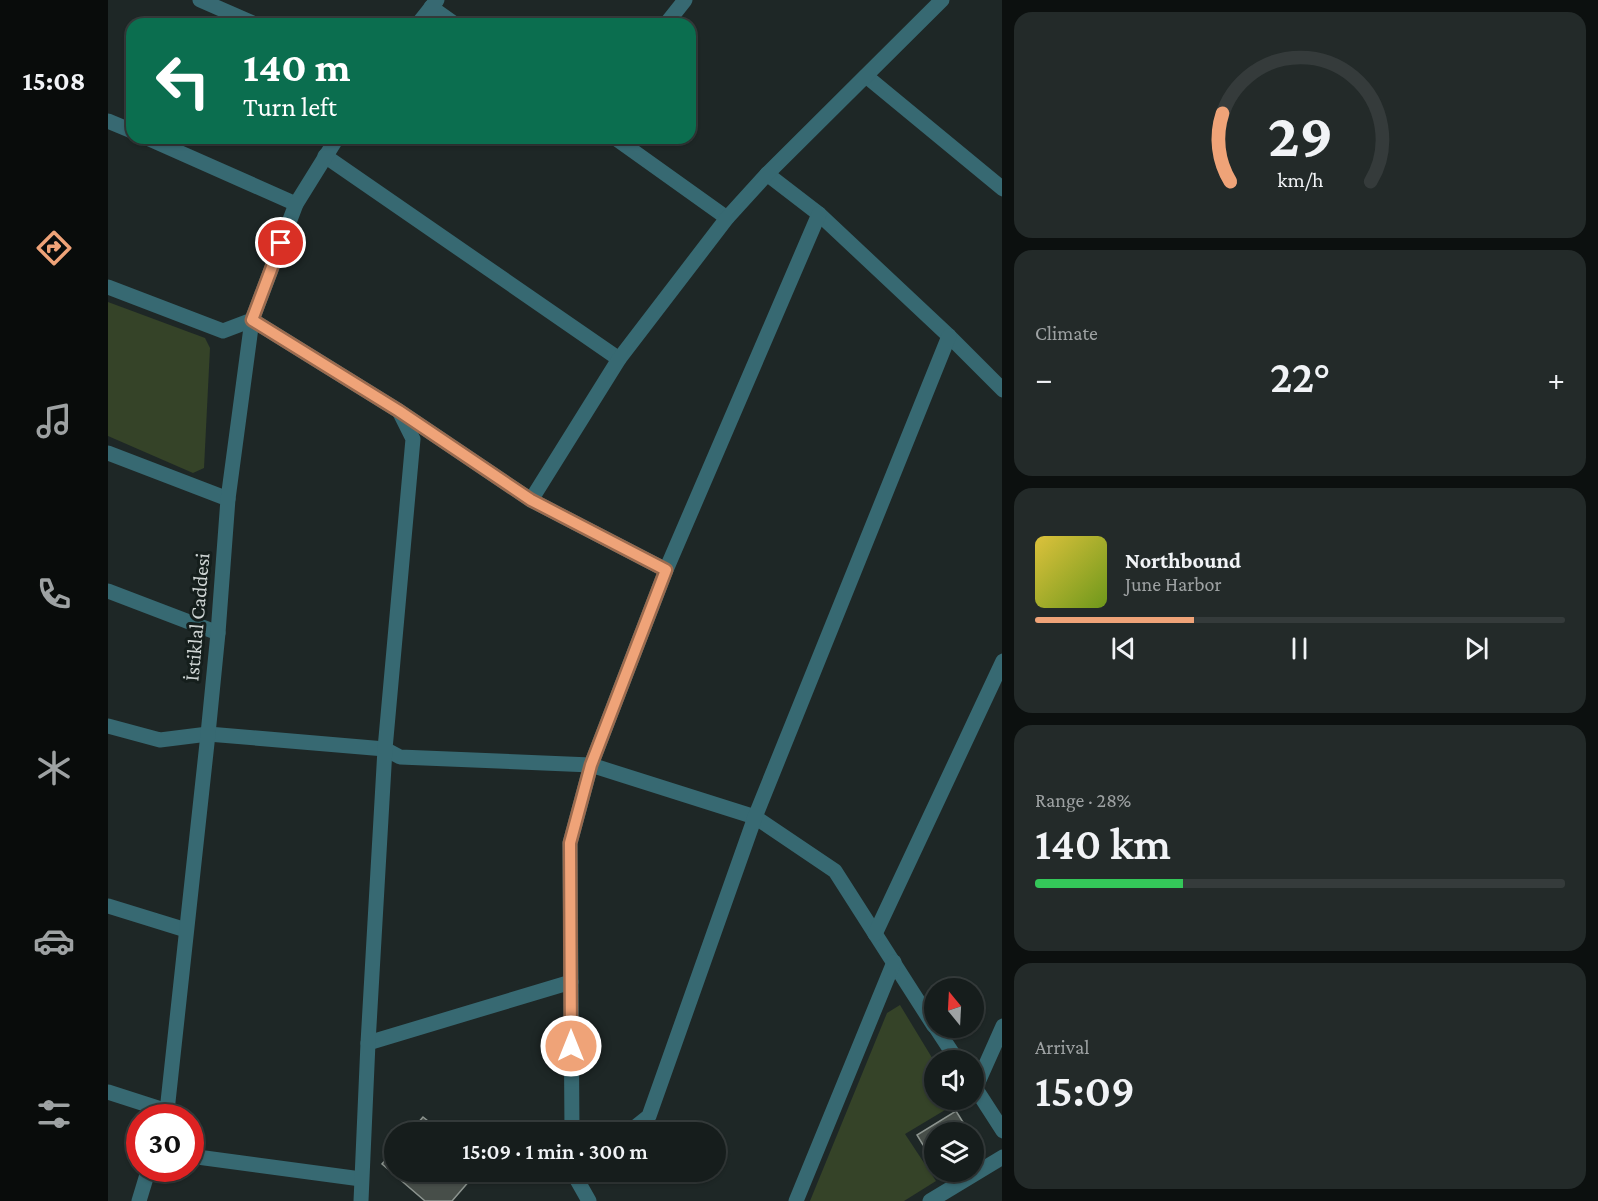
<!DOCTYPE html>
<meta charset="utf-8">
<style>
:root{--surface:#161d1c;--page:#232a29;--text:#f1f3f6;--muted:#9ea2a3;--line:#353b3b;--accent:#efa378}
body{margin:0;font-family:"Crimson Pro",serif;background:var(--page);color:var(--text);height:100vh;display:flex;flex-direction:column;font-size:22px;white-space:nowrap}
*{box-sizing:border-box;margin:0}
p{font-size:20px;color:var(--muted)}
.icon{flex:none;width:33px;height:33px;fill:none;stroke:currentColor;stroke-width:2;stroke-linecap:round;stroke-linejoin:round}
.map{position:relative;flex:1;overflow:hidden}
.drawer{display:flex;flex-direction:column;gap:12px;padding:12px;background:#0c100f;width:596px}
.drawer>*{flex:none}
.banner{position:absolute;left:18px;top:18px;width:570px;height:126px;border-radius:18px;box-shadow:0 2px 4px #0004,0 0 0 2px var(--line);background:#0b6e4f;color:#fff;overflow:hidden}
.needle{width:39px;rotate:342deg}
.tools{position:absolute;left:816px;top:978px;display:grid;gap:12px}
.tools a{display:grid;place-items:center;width:60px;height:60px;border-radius:50%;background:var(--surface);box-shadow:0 2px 4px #0004,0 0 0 2px var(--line);font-size:30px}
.speed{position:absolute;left:18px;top:1104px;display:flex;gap:12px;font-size:30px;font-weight:700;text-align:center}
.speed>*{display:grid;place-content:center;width:78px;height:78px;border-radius:50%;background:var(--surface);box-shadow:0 2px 4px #0004,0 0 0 2px var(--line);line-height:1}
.speed .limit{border:9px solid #d22;background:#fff;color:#111}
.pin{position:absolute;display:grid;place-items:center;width:51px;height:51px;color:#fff;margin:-26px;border:3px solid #fff;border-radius:50%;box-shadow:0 2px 6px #0007}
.me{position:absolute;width:66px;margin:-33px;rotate:0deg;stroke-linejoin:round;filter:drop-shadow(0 0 4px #0008)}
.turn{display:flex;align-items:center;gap:21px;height:126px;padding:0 18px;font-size:27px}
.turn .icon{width:78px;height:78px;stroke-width:2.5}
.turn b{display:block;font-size:42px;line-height:51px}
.big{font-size:45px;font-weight:600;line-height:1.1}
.drawer .widget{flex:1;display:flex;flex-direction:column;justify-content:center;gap:9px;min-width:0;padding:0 21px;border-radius:18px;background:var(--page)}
.drawer .dial{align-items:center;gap:0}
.dial svg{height:156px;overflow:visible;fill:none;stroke:var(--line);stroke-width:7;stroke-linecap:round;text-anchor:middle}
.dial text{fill:var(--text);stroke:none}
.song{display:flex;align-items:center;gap:18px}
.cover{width:72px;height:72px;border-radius:9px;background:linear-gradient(135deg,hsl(50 70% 55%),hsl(80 70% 35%))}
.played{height:6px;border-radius:3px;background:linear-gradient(90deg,var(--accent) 30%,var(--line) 30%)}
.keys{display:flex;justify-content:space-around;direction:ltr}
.heat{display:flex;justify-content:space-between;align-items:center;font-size:33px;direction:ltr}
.charge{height:9px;border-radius:4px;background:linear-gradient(90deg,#34c759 28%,var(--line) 0)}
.trip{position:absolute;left:276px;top:1122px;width:342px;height:60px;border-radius:30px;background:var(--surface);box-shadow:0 2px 4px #0004,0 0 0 2px var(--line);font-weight:600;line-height:60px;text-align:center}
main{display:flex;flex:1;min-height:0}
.tabs{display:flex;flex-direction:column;width:108px;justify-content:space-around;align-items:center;background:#090c0b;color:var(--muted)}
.tabs .icon{width:42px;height:42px}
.tabs .active{color:var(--accent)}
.tabs b{font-size:27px;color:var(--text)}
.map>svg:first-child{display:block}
.green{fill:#354328}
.building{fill:#474e49;stroke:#8c948f;stroke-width:1.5}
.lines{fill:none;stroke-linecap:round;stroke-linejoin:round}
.minor{stroke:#376972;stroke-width:15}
.route-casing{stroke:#9b6a4e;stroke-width:15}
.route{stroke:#efa378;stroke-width:10}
.labels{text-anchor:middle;stroke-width:6;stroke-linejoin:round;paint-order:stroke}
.street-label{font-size:21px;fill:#cdd3d2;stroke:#151e1c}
</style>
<main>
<nav class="tabs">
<b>15:08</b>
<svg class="icon active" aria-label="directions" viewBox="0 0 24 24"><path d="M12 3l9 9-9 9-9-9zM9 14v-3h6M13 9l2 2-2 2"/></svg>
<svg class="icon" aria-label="music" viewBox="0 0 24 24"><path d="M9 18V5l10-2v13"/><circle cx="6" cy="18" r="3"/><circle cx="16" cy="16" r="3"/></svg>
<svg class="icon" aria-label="phone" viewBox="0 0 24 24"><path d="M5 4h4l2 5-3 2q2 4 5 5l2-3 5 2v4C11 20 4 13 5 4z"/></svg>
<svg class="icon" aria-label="climate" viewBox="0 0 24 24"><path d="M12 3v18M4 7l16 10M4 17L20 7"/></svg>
<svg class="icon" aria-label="car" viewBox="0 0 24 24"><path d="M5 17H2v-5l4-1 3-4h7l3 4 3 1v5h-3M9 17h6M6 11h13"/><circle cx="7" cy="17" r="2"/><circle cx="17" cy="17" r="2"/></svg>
<svg class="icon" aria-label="filters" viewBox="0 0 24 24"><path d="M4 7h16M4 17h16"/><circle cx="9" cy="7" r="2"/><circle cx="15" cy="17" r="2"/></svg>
</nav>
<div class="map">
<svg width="895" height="1201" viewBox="0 0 895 1201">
<rect width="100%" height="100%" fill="#1e2726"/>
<g class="green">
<polygon points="0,302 97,338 102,348 96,468 85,473 0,436"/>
<polygon points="792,1005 826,1061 826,1100 851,1100 852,1101 797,1134 828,1181 796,1201 702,1201 779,1013"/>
</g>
<g class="building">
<polygon points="848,1111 861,1132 826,1132 826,1163 809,1135"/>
<polygon points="315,1117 334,1132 302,1132"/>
<polygon points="286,1150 286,1172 369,1172 344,1201 317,1201 274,1164"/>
</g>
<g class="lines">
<g class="minor">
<polyline points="92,0 147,24"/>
<polyline points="323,7 347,24"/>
<polyline points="310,24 329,0"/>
<polyline points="558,24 577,0"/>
<polyline points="758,76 895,189"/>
<polyline points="0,121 24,131"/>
<polyline points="39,138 188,204"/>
<polyline points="507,138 619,218"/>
<polyline points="217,156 511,359"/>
<polyline points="659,174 711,214 841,336 895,390"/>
<polyline points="0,287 115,331 144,320 291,411 423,500 558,570"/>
<polyline points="0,453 120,499"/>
<polyline points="423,500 511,359 619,218 659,174 834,0"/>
<polyline points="0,591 110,633"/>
<polyline points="0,726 52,740 100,734 277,749 292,757 483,765 647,817 727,871 826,1026"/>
<polyline points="0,906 78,930"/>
<polyline points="767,934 895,661"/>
<polyline points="828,1028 849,1060"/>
<polyline points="260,1043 463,982"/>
<polyline points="866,1086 895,1131"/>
<polyline points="867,1089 895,1026"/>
<polyline points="0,1092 59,1111"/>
<polyline points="57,1118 59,1111 100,734 110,633 120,499 144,320 188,204 229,138"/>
<polyline points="464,1132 462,843 483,765 558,570 711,214"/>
<polyline points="521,1132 541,1116 647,817 841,336"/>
<polyline points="82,1156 253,1179"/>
<polyline points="468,1172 468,1178 481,1201"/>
<polyline points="31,1201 41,1168"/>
<polyline points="253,1201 260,1043 277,749 305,439 291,411"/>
<polyline points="688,1201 786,962"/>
<polyline points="822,1201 895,1157"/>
</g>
</g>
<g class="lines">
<g class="route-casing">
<polyline id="route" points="173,243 144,320 291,411 423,500 558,570 483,765 462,843 463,1046"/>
</g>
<use href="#route" class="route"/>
</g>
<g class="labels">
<g class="street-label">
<text transform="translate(89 617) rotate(-85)" y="7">İstiklal Caddesi</text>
</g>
</g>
</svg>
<div class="tools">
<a><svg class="needle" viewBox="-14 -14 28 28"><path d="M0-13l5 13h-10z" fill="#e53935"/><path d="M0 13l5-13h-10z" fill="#9ea2a3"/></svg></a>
<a><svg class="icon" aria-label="sound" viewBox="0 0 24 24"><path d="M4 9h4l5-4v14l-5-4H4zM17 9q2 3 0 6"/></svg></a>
<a><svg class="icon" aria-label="layers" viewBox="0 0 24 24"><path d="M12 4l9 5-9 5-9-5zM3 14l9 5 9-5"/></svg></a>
</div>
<div class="speed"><div class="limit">30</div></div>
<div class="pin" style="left:173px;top:243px;background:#d93025"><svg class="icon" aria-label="arrive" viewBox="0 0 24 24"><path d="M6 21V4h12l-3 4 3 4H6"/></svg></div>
<svg class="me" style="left:463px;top:1046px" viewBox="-20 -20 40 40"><circle r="17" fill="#efa378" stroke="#fff" stroke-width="3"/><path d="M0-11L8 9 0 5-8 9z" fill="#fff"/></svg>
<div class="trip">15:09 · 1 min · 300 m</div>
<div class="banner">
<div class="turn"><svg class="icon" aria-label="left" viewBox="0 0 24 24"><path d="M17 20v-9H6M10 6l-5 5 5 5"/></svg><div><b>140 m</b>Turn left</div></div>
</div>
</div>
<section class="drawer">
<div class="widget dial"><svg viewBox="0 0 100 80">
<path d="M14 69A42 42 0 1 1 86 69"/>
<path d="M14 69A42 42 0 0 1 10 34" stroke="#efa378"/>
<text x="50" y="56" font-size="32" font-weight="700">29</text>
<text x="50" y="72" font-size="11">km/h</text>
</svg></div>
<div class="widget"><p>Climate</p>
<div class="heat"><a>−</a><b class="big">22°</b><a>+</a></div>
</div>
<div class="widget">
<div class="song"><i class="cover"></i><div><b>Northbound</b><p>June Harbor</p></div></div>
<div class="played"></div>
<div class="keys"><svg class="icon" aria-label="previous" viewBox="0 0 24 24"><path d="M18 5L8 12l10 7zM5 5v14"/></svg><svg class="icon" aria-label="pause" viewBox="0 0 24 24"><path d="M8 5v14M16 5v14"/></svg><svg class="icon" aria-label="next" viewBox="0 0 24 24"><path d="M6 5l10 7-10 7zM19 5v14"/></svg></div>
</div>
<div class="widget"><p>Range · 28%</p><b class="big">140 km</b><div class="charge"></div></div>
<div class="widget"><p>Arrival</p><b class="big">15:09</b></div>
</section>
</main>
